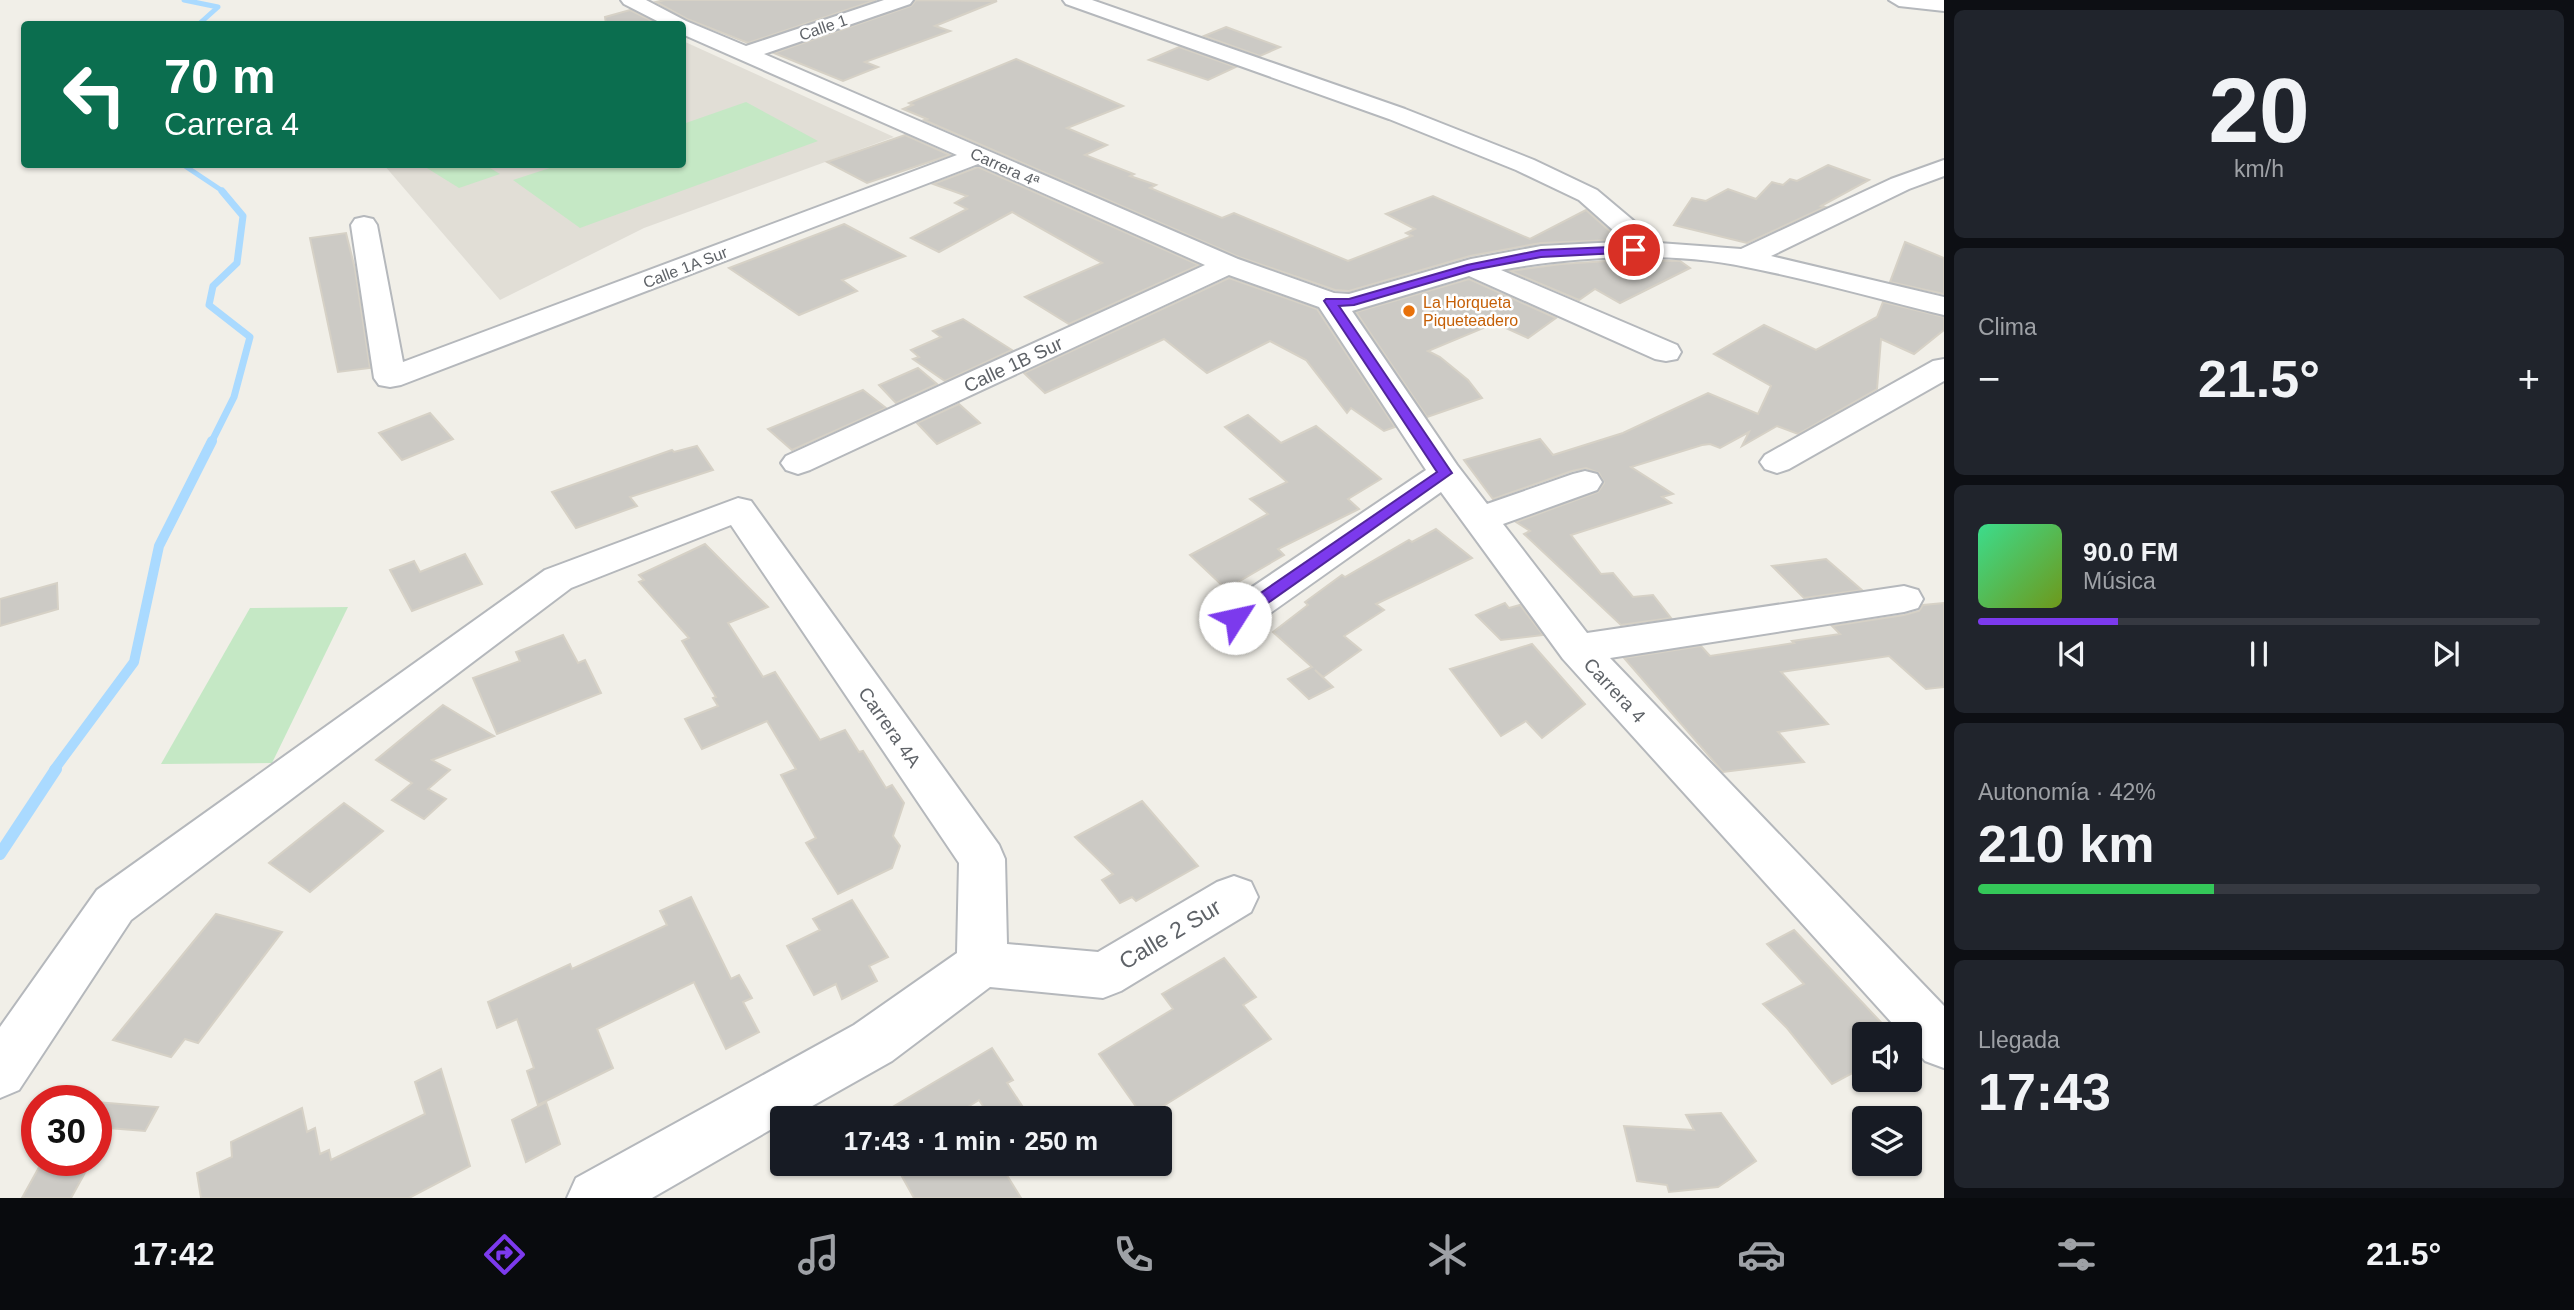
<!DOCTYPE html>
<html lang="es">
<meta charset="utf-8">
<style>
:root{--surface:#171b24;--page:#20242c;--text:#f1f3f6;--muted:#9ea1a6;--line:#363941;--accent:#7c3aed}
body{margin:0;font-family:Helvetica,sans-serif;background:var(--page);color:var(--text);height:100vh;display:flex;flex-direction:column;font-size:26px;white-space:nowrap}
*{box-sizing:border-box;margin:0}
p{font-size:23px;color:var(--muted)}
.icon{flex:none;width:38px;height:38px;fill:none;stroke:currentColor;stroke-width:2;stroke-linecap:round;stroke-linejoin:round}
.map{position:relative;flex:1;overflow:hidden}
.side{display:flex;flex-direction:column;gap:10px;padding:10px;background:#0d0f14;width:630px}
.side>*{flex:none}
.banner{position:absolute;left:21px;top:21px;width:665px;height:147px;border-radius:7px;box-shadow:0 2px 5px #0004;background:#0b6e4f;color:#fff;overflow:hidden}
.controls{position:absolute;left:1852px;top:1022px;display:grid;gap:14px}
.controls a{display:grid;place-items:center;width:70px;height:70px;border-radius:7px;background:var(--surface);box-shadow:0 2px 5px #0004;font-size:35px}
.speed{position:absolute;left:21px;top:1085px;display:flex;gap:14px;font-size:35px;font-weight:700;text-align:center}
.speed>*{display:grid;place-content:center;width:91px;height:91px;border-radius:50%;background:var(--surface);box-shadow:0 2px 5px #0004;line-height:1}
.speed .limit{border:10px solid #d22;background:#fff;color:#111}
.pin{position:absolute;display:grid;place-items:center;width:60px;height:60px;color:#fff;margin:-30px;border:4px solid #fff;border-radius:50%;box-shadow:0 2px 7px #0007}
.me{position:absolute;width:77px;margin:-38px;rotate:55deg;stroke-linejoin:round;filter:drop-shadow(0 0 5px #0008)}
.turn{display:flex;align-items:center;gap:24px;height:147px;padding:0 28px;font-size:32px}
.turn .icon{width:91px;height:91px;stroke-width:2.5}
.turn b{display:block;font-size:49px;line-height:60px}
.big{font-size:52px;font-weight:600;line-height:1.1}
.side .tile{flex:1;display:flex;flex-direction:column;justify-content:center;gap:10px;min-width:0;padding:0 24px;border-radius:10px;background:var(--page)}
.side .dial{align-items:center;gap:0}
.dial b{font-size:91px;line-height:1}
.song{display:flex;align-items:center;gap:21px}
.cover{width:84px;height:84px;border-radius:10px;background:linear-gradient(135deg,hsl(150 70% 55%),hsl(80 70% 35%))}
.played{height:7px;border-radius:4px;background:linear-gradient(90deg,var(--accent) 25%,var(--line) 25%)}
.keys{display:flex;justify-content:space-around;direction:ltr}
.heat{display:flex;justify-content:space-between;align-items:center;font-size:38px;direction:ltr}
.charge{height:10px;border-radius:5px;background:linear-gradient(90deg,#34c759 42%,var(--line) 0)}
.trip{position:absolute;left:770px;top:1106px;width:402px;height:70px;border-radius:7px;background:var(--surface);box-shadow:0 2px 5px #0004;font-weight:600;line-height:70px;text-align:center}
.tabs{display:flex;height:112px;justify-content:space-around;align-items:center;background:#090b0e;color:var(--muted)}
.tabs .icon{width:49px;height:49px}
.tabs .selected{color:var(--accent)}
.tabs b{font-size:32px;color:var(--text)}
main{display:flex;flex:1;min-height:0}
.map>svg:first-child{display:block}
.education{fill:#e1ded6}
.green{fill:#c5e8c5}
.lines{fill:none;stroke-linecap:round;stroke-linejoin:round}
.stream-far3{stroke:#aadaff;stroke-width:5}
.stream-far2{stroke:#aadaff;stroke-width:7}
.stream-far1{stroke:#aadaff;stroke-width:10}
.stream{stroke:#aadaff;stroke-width:12}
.building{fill:#cccac5;stroke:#d6d1c6;stroke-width:2}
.minor-casing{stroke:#b5b8bc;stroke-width:4}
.minor{fill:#fff;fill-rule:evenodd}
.route{fill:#7c3aed;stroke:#51269a;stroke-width:2}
.food-dot{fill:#e8710a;stroke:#fff;stroke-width:2.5}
.labels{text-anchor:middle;stroke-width:5;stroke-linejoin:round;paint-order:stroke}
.far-street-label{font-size:16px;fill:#5f6368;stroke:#fff}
.far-food-label{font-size:16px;fill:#c56008;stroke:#fff;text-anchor:start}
.street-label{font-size:19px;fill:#5f6368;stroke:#fff}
.near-street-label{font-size:23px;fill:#5f6368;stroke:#fff}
</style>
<main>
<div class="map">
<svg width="1944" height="1198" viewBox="0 0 1944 1198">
<rect width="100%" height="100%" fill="#f1efe8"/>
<polygon class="education" points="683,41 894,137 644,228 500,300 384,165 682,164"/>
<g class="green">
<polygon points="746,102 818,141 580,228 513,180 559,165 682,164 683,124"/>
<polygon points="422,165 485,165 500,174 459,188"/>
<polygon points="348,607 272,763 161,764 250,608"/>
</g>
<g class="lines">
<g class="stream-far3">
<polyline points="184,0 218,7 199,24"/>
<polyline points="182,164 224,192"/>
</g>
<polyline class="stream-far2" points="211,443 234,397 250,337 209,305 213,286 237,263 243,216 222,191"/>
<polyline class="stream-far1" points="54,770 134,662 159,546 212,441"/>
<polyline class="stream" points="0,854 56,769"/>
</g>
<g class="building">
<polygon points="665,0 876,0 748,43 687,19 656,2"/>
<polygon points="916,0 997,1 935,26 950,31 865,62 878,67 843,81 774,53 911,6"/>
<polygon points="630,10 658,24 606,24 605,17"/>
<polygon points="1226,27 1280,47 1260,56 1204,36"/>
<polygon points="1179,47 1236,67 1208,80 1149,60"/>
<polygon points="1016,59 1123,106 1067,128 1107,145 1085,155 1134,174 1130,176 1156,185 1150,188 1222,218 1234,213 1348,261 1412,236 1406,233 1415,229 1386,214 1433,196 1530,239 1586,210 1612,233 1614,240 1541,243 1470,256 1349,291 1335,290 1239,257 924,120 927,119 903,109 913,105 909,103"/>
<polygon points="905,135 950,155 867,183 827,162"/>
<polygon points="1828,165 1869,180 1821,206 1825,207 1747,243 1674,225 1692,198 1706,201 1728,189 1756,199 1772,182 1783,185 1790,179 1797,181"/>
<polygon points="978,167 1199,265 1069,324 1025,297 1102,263 1012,212 939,252 911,238 967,209 955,203 967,196 933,184"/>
<polygon points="844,224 905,256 842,280 857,291 799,315 729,268"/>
<polygon points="346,233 355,269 370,368 338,372 310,238"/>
<polygon points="1905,242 1944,258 1944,294 1890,282"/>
<polygon points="1624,260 1680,261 1690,268 1620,303 1595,289 1579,300 1510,271 1561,264"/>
<polygon points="1229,278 1317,309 1395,427 1384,431 1351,408 1347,413 1306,360 1270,341 1207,373 1164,339 1045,393 1024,373"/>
<polygon points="1469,279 1556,318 1528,338 1495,323 1428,351 1440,357 1468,380 1482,398 1427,417 1356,312"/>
<polygon points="1883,302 1944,317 1944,330 1914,354 1881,339 1877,389 1798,434 1777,426 1742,446 1749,432 1720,448 1710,444 1702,445 1631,467 1673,494 1662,497 1671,503 1571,535 1601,574 1613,573 1633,597 1653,595 1671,618 1621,625 1524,534 1530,531 1516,522 1598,492 1604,483 1599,473 1586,468 1572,471 1493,499 1464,460 1540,439 1553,455 1623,433 1708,393 1758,414 1771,386 1714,354 1764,325 1816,350 1877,317"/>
<polygon points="963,319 1012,350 945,381 913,359 919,357 911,350 941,337 933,331"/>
<polygon points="918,368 937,384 896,403 879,385"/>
<polygon points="863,390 886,408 792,450 768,429"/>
<polygon points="959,404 980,423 937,444 917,423"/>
<polygon points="430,413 453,439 402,460 379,433"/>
<polygon points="1248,415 1281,443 1316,426 1381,479 1348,499 1359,509 1278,549 1284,555 1226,589 1190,555 1268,514 1250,499 1287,482 1225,427"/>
<polygon points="697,446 713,470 630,497 637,506 576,528 552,492 672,450 674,452"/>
<polygon points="1436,529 1472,558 1376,604 1384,610 1344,636 1361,650 1323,677 1315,670 1333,687 1309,699 1288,679 1312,667 1273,632 1308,605 1305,602 1342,575 1345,577 1409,540 1412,542"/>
<polygon points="705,544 768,607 728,623 763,677 775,672 820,740 845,730 859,752 863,751 886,788 892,785 904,803 893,836 900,846 892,868 838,894 806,843 816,838 781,775 796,769 767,721 702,749 685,719 718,706 713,698 716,697 682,641 689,638 639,582 644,580 639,575"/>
<polygon points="465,554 482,584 412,611 390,570 414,561 420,572"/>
<polygon points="1826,559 1862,590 1804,598 1772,566"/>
<polygon points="57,583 58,609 0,626 0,599"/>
<polygon points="1505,603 1509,608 1520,605 1543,635 1501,640 1476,615"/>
<polygon points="1944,603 1944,687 1926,689 1889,656 1781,672 1828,724 1778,732 1804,762 1723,772 1624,658 1701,646 1710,656 1794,643 1792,641 1840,634 1832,626 1904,615 1919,611 1923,605"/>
<polygon points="563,635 578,663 585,660 601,693 497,734 473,678 520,661 516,652"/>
<polygon points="1532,644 1585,704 1542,738 1526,721 1501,736 1450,669"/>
<polygon points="443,705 494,736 432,760 450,770 428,789 446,799 424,819 392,800 412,783 376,760"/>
<polygon points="1142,801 1198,866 1136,901 1132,897 1120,903 1102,880 1113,874 1075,837"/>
<polygon points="344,803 383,831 310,892 269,863"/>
<polygon points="691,897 731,979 739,975 752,998 743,1002 759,1032 726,1049 694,982 597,1029 613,1068 538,1105 527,1071 534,1068 517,1019 497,1028 488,1002 570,964 572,969 667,925 660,911"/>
<polygon points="852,900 888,957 869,966 877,981 842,999 836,984 814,995 787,946 820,930 813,919"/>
<polygon points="216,914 282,932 198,1043 185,1039 171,1057 113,1040"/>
<polygon points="1794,930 1892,1034 1864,1034 1864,1067 1832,1084 1787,1028 1763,1004 1804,984 1767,944"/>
<polygon points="1224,958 1256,997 1243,1005 1271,1039 1144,1118 1099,1054 1173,1009 1162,994"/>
<polygon points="992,1048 1013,1080 1007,1083 1030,1118 991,1118 979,1100 950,1118 874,1118"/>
<polygon points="441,1069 470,1166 409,1198 201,1198 197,1173 232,1157 231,1142 302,1108 307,1132 315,1128 320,1154 329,1150 331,1160 425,1114 415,1082"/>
<polygon points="96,1102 158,1107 145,1131 96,1127"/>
<polygon points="546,1102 560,1144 526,1162 512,1120"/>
<polygon points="1721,1113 1756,1161 1718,1187 1669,1192 1667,1185 1637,1181 1624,1126 1694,1130 1686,1115"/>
<polygon points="43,1160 92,1160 71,1198 22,1198"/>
<polygon points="895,1164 1000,1164 1021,1198 914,1198"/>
</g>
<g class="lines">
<g class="minor-casing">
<g id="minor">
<path d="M621 0H646L686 21 746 46 884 0H913L910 4 764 54 1238 259 1334 293 1349 294 1471 259 1541 246 1618 242 1614 231 1579 200 1516 170 1389 119 1066 4 1063 0H1092L1405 109 1534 160 1597 190 1635 222 1645 242 1741 249 1891 179 1944 160V176L1909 189 1771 256 1944 297V315C1878 299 1813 280 1746 267 1671 251 1576 256 1501 270L1677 345 1681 352 1677 359 1666 361 1655 359 1469 276 1352 311 1457 465 1487 504 1573 474 1585 471 1597 474 1602 482 1597 490 1503 524 1587 633 1904 586 1918 590 1923 599 1918 608 1904 612 1610 658 1944 1006V1068L1925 1061 1909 1043V1034H1902L1563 659 1441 492 1249 628 1235 632 1221 628 1215 618 1221 608 1426 470 1319 307 1229 275 810 470 798 474 786 470 781 463 786 456 1205 265 978 164 401 385 390 387 379 385 374 378 351 225 355 219 364 217 373 219 377 225 403 362 957 155 682 34V24H663L624 4Z"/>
<polygon points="1889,0 1944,0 1944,11 1899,6"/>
<polygon points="1944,359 1944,381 1789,469 1777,473 1765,469 1760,462 1765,455 1933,361"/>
<polygon points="738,498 751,501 999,845 1005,859 1007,944 1098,952 1217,882 1234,876 1251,882 1258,897 1251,912 1121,991 1103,998 990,987 892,1061 791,1118 782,1118 782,1123 652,1198 567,1198 576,1178 854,1025 957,953 959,863 731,525 571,588 131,920 19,1090 0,1098 0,1027 97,890 545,570"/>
</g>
</g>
<use href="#minor" class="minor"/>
</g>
<polygon class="route" points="1634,246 1638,247 1638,252 1541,257 1473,270 1354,305 1339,306 1452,473 1241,622 1230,622 1227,618 1230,614 1437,472 1324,301 1326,299 1349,299 1467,265 1541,250"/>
<circle class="food-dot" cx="1409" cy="311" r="7"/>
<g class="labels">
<g class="far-street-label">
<text transform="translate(823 27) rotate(-19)" y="6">Calle 1</text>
<text transform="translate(1005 167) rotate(24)" y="6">Carrera 4ª</text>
<text transform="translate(685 267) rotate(-21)" y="6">Calle 1A Sur</text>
</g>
<g class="far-food-label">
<text x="1423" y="308">La Horqueta<tspan x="1423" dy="18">Piqueteadero</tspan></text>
</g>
<g class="street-label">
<text transform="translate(1013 364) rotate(-25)" y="7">Calle 1B Sur</text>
<text transform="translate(1615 690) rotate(47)" y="7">Carrera 4</text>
<text transform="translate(890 727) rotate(55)" y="7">Carrera 4A</text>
</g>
<g class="near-street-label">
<text transform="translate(1170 934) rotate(-31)" y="8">Calle 2 Sur</text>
</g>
</g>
</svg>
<div class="controls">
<a><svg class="icon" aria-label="sound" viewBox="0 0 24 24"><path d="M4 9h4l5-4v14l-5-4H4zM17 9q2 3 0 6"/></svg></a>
<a><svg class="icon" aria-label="layers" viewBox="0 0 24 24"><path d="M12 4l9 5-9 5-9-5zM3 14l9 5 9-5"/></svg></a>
</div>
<div class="speed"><div class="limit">30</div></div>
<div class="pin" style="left:1634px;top:250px;background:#d93025"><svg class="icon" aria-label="arrive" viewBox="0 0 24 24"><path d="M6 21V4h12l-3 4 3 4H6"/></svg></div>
<svg class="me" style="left:1235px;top:618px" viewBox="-20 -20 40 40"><circle r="19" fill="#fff"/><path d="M0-13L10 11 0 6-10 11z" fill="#7c3aed"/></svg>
<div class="trip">17:43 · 1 min · 250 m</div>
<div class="banner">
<div class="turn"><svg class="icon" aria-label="left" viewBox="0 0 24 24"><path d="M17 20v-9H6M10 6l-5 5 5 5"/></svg><div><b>70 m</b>Carrera 4</div></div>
</div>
</div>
<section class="side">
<div class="tile dial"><b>20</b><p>km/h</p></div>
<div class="tile"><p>Clima</p>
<div class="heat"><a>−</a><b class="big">21.5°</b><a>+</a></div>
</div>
<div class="tile">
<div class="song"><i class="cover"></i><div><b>90.0 FM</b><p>Música</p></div></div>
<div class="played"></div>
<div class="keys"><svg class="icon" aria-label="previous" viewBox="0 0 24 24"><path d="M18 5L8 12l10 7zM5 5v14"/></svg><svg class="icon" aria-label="pause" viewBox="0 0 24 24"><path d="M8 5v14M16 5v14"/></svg><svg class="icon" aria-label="next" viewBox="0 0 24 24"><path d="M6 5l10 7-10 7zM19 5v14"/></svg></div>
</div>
<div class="tile"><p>Autonomía · 42%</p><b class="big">210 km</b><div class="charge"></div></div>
<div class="tile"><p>Llegada</p><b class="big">17:43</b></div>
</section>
</main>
<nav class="tabs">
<b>17:42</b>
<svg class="icon selected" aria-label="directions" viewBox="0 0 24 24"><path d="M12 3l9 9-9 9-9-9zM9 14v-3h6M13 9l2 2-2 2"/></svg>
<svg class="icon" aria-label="music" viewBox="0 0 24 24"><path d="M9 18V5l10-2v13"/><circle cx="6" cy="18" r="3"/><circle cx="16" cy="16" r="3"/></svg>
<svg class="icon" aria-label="phone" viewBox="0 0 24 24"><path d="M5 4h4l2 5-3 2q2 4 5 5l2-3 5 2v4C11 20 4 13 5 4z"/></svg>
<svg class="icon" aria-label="climate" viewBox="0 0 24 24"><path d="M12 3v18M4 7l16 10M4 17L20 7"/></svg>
<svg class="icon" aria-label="car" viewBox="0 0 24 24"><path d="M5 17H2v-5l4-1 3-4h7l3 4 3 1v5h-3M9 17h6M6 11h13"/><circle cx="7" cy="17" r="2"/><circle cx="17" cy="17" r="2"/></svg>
<svg class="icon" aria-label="filters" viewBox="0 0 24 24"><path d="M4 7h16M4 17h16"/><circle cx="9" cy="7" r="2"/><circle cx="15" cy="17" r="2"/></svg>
<b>21.5°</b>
</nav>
